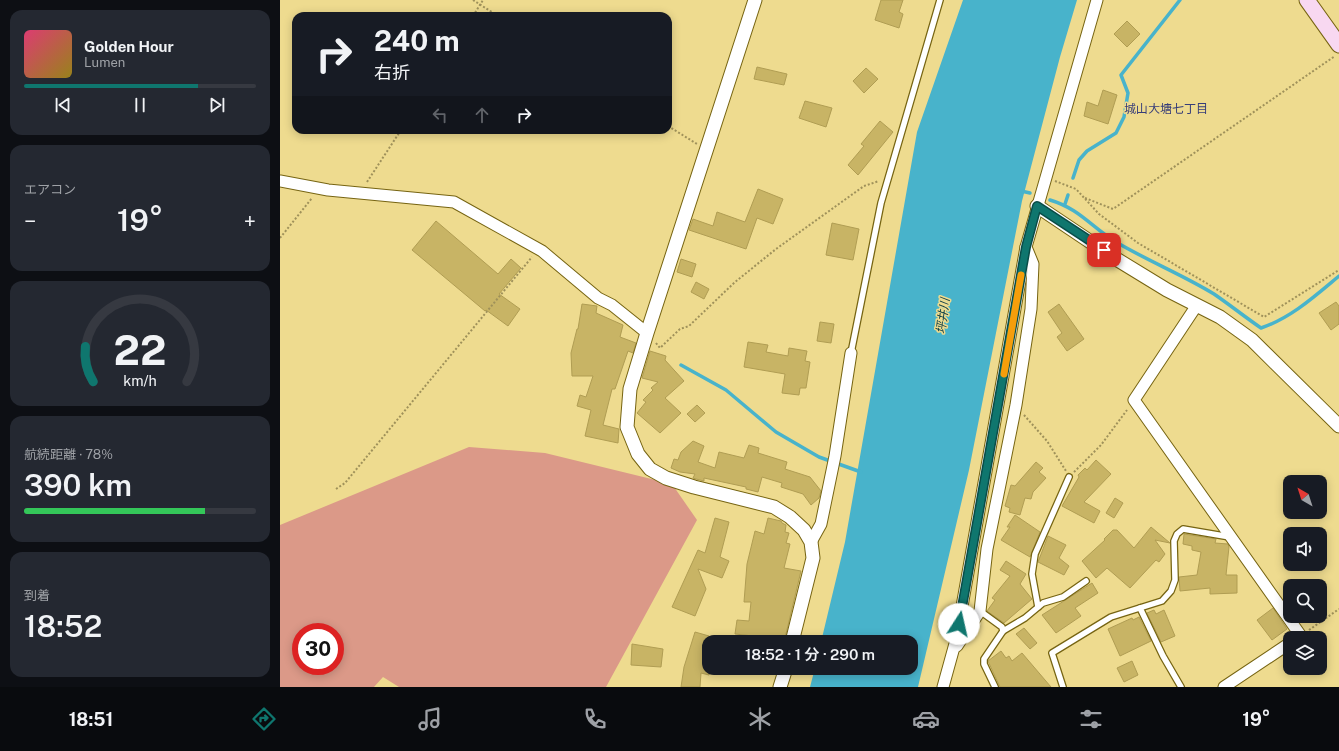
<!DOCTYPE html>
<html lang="ja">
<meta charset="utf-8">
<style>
:root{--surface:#171b24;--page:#242831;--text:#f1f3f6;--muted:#9ea1a6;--line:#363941;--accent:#0f766e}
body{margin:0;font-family:"Public Sans","Noto Sans JP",sans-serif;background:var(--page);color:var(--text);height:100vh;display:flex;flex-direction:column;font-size:15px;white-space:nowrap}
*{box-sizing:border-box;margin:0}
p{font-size:13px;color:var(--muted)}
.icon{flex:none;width:22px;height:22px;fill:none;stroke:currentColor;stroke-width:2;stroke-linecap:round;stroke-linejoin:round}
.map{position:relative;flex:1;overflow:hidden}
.panel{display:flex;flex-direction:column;gap:10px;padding:10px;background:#0d0f14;width:280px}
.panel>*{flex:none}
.hud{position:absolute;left:12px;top:12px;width:380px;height:122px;border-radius:12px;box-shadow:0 2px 10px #0003;background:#171b24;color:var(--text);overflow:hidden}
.needle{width:26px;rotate:321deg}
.controls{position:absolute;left:1003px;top:475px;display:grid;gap:8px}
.controls a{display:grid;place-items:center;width:44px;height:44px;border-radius:8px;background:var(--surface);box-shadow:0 2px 10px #0003;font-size:20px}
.speed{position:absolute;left:12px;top:623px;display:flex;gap:8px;font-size:20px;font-weight:700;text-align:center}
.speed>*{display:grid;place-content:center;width:52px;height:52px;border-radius:50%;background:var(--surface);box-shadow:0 2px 10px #0003;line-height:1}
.speed .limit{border:6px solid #d22;background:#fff;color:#111}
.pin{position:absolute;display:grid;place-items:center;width:34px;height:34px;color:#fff;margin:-17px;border-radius:8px;box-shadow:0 2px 6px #0006}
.me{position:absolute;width:44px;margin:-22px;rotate:10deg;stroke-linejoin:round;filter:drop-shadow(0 0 3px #0008)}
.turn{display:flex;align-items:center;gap:14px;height:84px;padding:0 16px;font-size:18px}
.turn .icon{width:52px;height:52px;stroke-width:2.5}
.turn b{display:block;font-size:28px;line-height:34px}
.lanes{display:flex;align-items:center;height:38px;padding:0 16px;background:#0003;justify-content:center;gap:20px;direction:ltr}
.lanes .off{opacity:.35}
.big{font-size:30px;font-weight:600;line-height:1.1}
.panel .card{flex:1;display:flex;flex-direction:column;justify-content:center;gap:6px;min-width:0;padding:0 14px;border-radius:12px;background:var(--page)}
.panel .dial{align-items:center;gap:0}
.dial svg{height:104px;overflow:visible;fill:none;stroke:var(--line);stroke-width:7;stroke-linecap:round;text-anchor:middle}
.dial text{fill:var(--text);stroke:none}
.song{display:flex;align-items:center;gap:12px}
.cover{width:48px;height:48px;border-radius:6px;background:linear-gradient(135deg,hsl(340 70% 55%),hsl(50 70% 35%))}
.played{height:4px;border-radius:2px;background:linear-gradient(90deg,var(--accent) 75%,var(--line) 75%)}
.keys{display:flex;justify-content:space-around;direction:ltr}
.heat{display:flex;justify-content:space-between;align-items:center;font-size:22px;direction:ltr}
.charge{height:6px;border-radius:3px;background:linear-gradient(90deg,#34c759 78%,var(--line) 0)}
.trip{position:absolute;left:422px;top:635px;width:216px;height:40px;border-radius:12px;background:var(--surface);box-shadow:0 2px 10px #0003;font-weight:600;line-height:40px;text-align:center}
.tabs{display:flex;height:64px;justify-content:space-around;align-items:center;background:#090b0e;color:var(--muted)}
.tabs .icon{width:28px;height:28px}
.tabs .active{color:var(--accent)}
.tabs b{font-size:18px;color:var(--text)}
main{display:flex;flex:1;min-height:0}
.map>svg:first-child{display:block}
.green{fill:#db9988;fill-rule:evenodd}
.water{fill:#48b3cb}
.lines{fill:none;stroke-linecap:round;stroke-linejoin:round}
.stream{stroke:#48b3cb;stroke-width:3.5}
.building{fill:#c8b465;stroke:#b09d53}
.service-casing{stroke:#766412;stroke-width:8}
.minor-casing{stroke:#766412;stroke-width:13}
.tertiary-casing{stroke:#766412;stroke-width:15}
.secondary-casing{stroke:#766412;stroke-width:17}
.path{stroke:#9f915a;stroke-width:2;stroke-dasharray:2 2;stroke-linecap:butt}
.service{stroke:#fff;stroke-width:5.5}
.minor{stroke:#fff;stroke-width:11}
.tertiary{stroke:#fff;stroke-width:13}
.secondary{stroke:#f8d8f1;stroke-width:15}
.route-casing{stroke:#0a4d48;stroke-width:10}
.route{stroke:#0f766e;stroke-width:7}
.slow{stroke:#f59e0b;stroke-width:7}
.labels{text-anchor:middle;stroke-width:3;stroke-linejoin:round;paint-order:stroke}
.neighbourhood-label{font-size:12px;fill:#363d79;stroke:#eedb8f}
.water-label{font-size:12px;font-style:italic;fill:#10404a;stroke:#eedb8f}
</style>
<main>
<section class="panel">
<div class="card">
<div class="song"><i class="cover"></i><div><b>Golden Hour</b><p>Lumen</p></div></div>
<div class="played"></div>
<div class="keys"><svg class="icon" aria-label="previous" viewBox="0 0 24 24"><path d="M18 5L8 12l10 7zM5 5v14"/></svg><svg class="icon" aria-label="pause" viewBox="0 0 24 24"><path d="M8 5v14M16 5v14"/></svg><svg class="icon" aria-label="next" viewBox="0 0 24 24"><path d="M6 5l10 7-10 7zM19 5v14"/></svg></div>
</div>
<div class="card"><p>エアコン</p>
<div class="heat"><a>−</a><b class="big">19°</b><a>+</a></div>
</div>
<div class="card dial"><svg viewBox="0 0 100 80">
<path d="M14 69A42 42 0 1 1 86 69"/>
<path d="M14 69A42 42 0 0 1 8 42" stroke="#0f766e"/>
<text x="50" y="56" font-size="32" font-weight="700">22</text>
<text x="50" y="72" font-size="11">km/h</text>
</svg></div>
<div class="card"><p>航続距離 · 78%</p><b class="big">390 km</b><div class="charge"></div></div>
<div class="card"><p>到着</p><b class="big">18:52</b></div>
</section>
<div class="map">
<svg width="1059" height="687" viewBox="0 0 1059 687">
<rect width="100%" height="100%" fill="#eedb8f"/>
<path class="green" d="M189 447 265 453 392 484 417 520 326 687H119L103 677 94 687H0V525ZM21 632H55V666H21Z"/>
<polygon class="water" points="683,0 797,0 780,57 742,201 689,470 638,687 530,687 535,668 631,668 631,642 541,642 565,542 637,132"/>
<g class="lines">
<g class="stream">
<polyline points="793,178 799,160 807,151 836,133 844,117 848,93 841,75 900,0"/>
<polyline points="741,191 750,193"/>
<path d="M770 200C800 209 811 227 836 242 868 261 903 275 934 294 950 305 965 317 981 328 1011 318 1035 296 1059 276"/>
<polyline points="785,204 788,195"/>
<polyline points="401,365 446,390 496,432 539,457 581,472"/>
</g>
</g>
<g class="building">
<polygon points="601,0 623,0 619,12 623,14 619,28 595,20"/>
<polygon points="847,21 860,34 847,47 834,34"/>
<polygon points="477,67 507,74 504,85 474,79"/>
<polygon points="586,68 598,79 584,93 573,81"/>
<polygon points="823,90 837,95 828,124 804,116 807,102 818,106"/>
<polygon points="525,101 552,108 546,127 519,118"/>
<polygon points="600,121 613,132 578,175 568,165 584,146 581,144"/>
<polygon points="478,189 503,199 493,224 477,218 466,249 409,230 413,219 433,226 437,212 465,222"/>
<polygon points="156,221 218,274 231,259 241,268 219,294 240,309 228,326 206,310 205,311 132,250"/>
<polygon points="552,223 579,229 573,260 546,255"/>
<polygon points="401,259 416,264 412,277 397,272"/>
<polygon points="416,282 429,289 424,299 411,292"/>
<polygon points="1056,302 1059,306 1059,324 1051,330 1039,313"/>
<polygon points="302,304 317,306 316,313 343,325 340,337 356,343 353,353 348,351 335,389 332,389 323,425 339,429 338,443 305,436 311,410 297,406 300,395 306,397 313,376 292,376 291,353 297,329 298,329"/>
<polygon points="779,304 804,339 787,351 777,337 782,333 768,312"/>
<polygon points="540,322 554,324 551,343 537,341"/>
<polygon points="468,342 488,345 486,352 508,356 509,348 527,351 525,361 530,362 526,388 520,388 519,395 502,393 505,374 464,367"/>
<polygon points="370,351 386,356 385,360 404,381 385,398 401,413 380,433 357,413 366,402 363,400 373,390 371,388 378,382 362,378"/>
<polygon points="417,405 425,413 415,422 407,414"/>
<polygon points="413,441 424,446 418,462 435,468 439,452 464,458 469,445 479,448 478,453 507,462 505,469 530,477 541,491 539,498 531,505 523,494 501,487 502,483 482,477 478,492 466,489 466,487 424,478 424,481 416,479 413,478 415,474 400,472 391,468 394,459 398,460 401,452"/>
<polygon points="816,460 831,474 804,502 820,511 814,523 782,506 799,477 798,475 805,468 807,470"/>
<polygon points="756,462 763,468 759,472 766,478 753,492 751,499 745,498 740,515 729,512 730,508 725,506 731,485 735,486"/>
<polygon points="835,498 843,503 834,518 826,513"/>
<polygon points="735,515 760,532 750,557 721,540 730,527 727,527"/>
<polygon points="435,518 449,522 440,557 449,561 442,578 418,569 426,589 415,616 392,607 418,550 425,553"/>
<polygon points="488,518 501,521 502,523 506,525 505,532 509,533 506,543 510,544 504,568 521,571 504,642 490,642 491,638 455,634 457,620 469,621 471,602 464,602 467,564 475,531 484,534"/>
<polygon points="871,527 890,543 875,540 885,554 879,562 876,560 850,588 827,568 816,578 802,561 825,540 824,539 833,530 837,530 854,548"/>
<polygon points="904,534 936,539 935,543 948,544 949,547 946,575 957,575 957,593 930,594 930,588 900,591 899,577 917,575 921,552 912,550 912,546 903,544"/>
<polygon points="768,536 786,545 779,558 789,566 784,575 758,562"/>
<polygon points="726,561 746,574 740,584 752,599 724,623 707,611 715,600 712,598 730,576 720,570"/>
<polygon points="812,583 818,593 795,608 801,616 776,633 762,615"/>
<polygon points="993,608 1007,629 992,640 977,620"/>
<polygon points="874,610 876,614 884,610 895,636 881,642 867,613"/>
<polygon points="859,617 871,641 840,656 828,629 852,618 853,620"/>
<polygon points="744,628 757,643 750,649 736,634"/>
<polygon points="415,632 429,636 429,675 421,673 420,687 401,687 404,667"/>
<polygon points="352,644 383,649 381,667 351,665"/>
<polygon points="721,651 726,658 729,656 732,661 742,653 771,687 720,687 708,661"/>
<polygon points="852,661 858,675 844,682 837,668"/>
</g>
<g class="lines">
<g class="service-casing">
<g id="service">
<polyline points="571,353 601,203 660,0"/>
<polyline points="758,607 752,574 755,554 789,477"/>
<polyline points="860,608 883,656 901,687"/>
<polyline points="700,611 722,627 723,631 704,659 704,664 715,687"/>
<polyline points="723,631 745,618 763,603 783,597 806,581"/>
<polyline points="783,687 772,653 831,617 882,601 891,591 895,580 894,541 897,534 903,529 950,537"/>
</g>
</g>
<g class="minor-casing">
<g id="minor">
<polyline points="0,181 48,190 174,202 262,251 318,298 332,305 367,333"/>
<polyline points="917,305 854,400 1021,636 1017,638"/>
<polyline points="531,542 541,524 555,456 571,353"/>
<polyline points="677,646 700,611 707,549 736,405 751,309 753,264 746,247"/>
<polyline points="663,687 676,640 746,247 817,0"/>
<polyline points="944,687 1010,643"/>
</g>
</g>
<g class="tertiary-casing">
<g id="tertiary">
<polyline points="475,0 367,333 350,389 347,427 358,454 370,469 386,478 414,487 494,507 510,517 524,530 531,542 533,558 512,642"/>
<polyline points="757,206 833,257 887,290 940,317 972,340 1059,426"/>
<polyline points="500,687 506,668"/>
</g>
</g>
<g class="secondary-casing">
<polyline id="secondary" points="1027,0 1059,45"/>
</g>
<g class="path">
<polyline points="193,0 218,16"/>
<polyline points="193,16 203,0"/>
<polyline points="388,126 417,144"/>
<polyline points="775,181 796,189 819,214 858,243 984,317 1059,270"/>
<polyline points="87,182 121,130"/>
<polyline points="805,198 833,209 1055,56"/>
<polyline points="0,238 32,198"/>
<polyline points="376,343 380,348 400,329 409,326 455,282 496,249 584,186 599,181"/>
<polyline points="744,415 767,441 786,471"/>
<polyline points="794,472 821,445 847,410"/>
<polyline points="56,489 65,483 252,257"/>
<polyline points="1029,630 1059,609"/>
</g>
<use href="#service" class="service"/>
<use href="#minor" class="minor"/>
<use href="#tertiary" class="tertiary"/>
<use href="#secondary" class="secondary"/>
</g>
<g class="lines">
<g class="route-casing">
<polyline id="route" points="679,624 746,247 757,206 824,250"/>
</g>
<use href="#route" class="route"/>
<polyline class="slow" points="724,374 741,275"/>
</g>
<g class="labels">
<g class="neighbourhood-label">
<text x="886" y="113">城山大塘七丁目</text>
</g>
<g class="water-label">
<text transform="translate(663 316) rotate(-83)" y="4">坪井川</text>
</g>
</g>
</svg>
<div class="controls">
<a><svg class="needle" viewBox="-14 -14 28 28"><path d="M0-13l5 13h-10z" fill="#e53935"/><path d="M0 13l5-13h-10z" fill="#9ea1a6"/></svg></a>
<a><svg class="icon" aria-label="sound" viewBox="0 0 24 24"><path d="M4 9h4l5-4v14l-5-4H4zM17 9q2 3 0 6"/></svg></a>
<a><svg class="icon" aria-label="search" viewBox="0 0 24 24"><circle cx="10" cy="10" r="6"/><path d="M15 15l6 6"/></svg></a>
<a><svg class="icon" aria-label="layers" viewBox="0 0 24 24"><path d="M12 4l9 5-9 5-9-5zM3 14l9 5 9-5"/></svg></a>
</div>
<div class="speed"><div class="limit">30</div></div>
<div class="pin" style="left:824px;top:250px;background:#d93025"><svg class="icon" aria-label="arrive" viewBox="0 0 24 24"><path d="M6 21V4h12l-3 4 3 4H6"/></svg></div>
<svg class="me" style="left:679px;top:624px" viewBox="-20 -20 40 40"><circle r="19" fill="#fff"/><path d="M0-13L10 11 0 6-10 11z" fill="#0f766e"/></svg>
<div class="trip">18:52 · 1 分 · 290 m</div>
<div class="hud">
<div class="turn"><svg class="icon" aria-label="right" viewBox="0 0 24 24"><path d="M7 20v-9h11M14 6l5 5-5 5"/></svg><div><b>240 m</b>右折</div></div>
<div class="lanes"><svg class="icon off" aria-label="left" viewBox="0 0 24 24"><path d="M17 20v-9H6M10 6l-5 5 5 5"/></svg><svg class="icon off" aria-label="ahead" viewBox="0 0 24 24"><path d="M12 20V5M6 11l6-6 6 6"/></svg><svg class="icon" aria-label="right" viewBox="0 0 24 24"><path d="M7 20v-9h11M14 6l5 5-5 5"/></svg></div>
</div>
</div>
</main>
<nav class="tabs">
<b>18:51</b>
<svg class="icon active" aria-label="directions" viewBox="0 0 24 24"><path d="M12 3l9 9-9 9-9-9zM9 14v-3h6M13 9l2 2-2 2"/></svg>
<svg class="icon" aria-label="music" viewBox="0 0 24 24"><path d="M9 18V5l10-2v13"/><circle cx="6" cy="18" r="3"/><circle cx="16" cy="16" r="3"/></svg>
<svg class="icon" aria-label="phone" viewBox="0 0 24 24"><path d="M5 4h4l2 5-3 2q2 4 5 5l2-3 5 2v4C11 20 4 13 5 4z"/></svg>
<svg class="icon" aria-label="climate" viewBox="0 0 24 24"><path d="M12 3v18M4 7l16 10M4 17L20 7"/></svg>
<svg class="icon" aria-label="car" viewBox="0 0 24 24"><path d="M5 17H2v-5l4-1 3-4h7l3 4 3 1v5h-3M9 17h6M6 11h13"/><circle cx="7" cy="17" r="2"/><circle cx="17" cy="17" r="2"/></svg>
<svg class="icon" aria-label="filters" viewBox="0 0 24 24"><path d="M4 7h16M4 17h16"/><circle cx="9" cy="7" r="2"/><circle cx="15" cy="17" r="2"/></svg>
<b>19°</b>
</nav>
